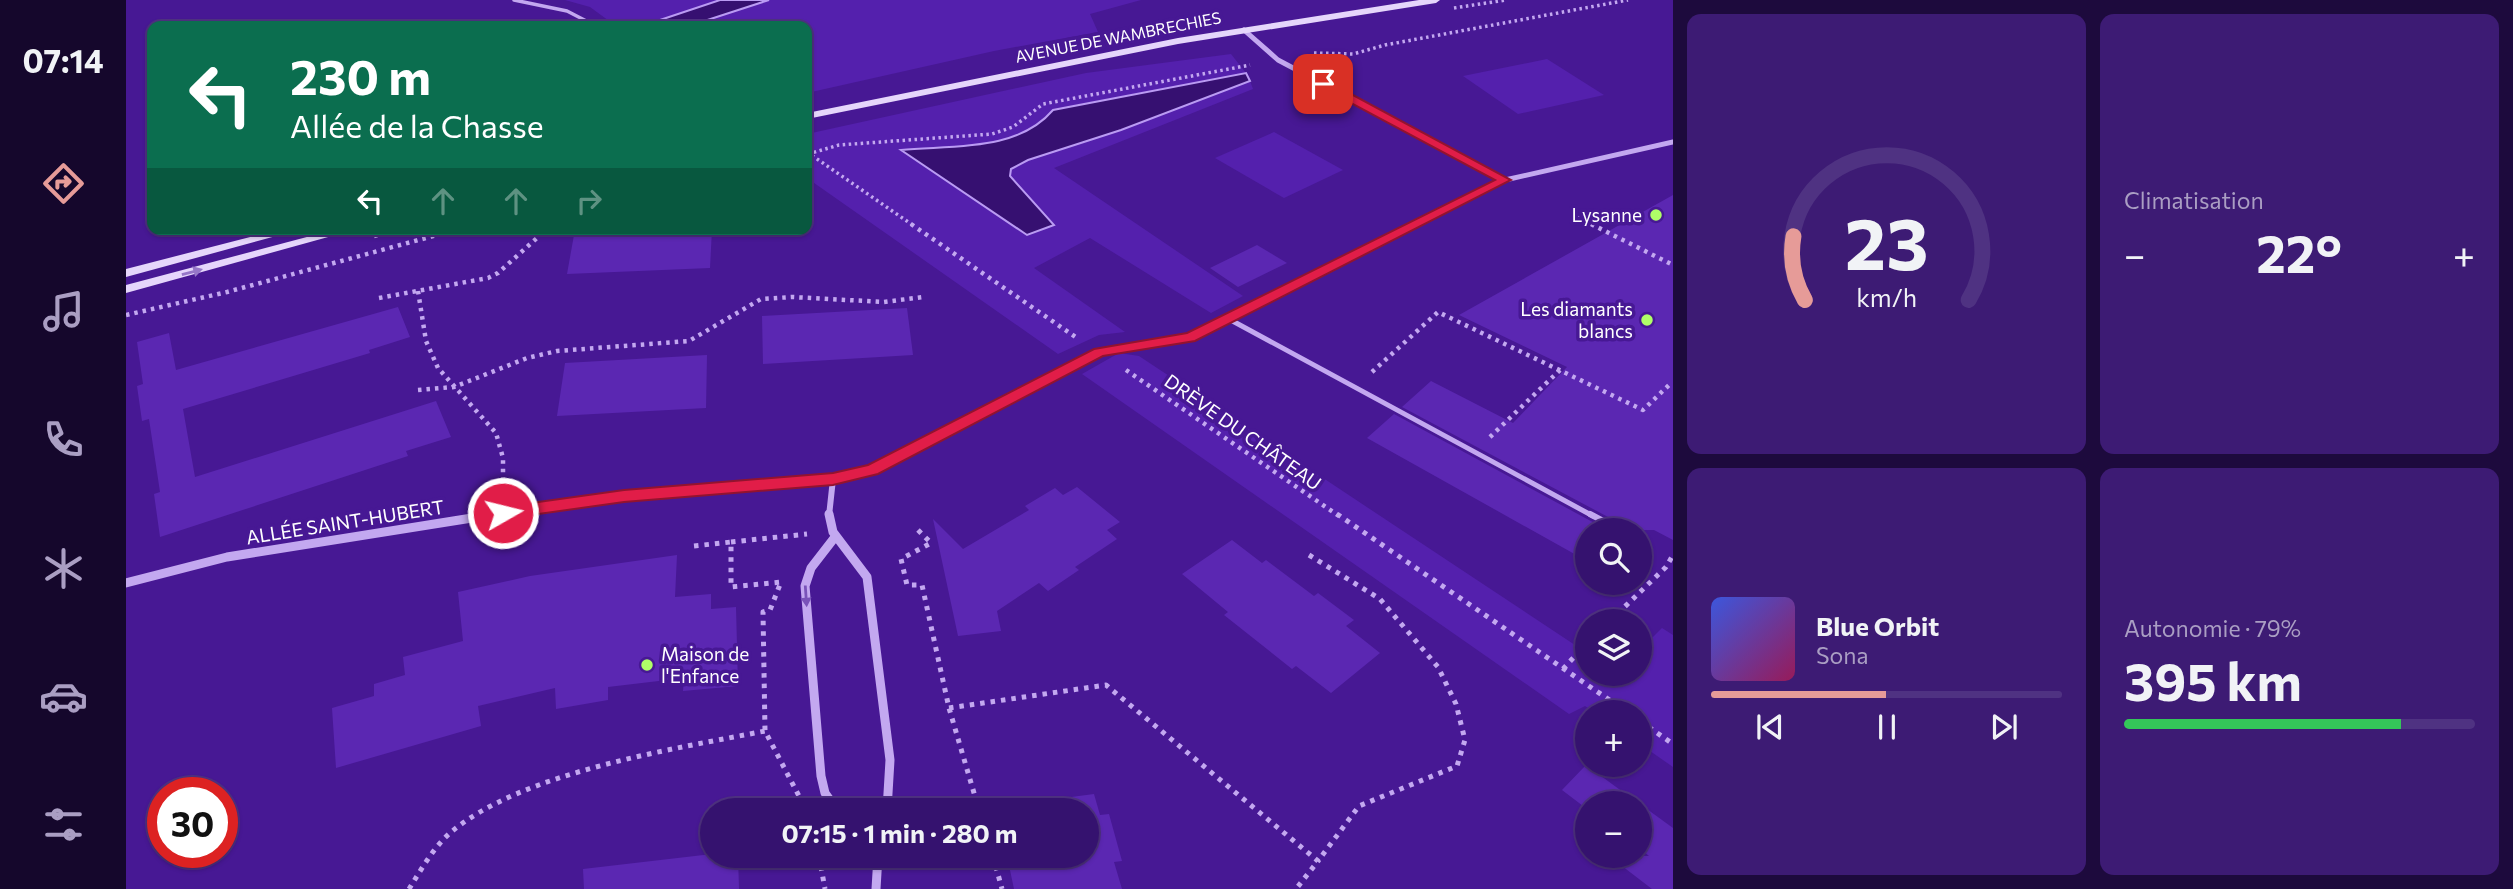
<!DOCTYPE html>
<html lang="fr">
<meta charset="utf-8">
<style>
:root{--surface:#35126f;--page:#3d1b74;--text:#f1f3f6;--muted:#aa9ec3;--line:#4f3282;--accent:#e69b98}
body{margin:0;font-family:Commissioner,sans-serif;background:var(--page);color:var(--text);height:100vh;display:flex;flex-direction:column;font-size:26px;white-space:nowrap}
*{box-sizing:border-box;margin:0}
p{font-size:23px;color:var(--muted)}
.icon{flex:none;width:38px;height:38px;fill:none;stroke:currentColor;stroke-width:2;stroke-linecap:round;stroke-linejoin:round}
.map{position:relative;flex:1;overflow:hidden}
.drawer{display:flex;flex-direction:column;gap:14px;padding:14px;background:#1d0a3d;width:840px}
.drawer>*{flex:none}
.hud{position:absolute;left:21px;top:21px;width:665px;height:214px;border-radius:14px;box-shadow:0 2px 5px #0004,0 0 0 2px var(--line);background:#0b6e4f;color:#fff;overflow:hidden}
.buttons{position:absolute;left:1449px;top:518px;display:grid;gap:14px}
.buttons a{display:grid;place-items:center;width:77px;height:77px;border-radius:50%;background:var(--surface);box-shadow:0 2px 5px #0004,0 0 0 2px var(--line);font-size:35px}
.speed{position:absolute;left:21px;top:777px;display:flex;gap:14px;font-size:35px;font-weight:700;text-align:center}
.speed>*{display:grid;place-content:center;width:91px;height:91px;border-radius:50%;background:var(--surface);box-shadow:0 2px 5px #0004,0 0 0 2px var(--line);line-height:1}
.speed .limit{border:10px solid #d22;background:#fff;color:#111}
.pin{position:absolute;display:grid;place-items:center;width:60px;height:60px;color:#fff;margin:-30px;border-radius:14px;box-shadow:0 4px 10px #0006}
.me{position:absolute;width:77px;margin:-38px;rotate:82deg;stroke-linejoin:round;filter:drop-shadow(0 0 5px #0008)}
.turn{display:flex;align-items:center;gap:24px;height:147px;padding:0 28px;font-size:32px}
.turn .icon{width:91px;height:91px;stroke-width:2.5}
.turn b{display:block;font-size:49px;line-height:60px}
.lanes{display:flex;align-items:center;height:66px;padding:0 28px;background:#0003;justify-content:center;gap:35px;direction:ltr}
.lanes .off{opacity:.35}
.big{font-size:52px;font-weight:700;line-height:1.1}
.drawer .tile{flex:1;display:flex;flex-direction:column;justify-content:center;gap:10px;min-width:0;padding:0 24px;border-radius:14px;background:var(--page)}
.drawer .dial{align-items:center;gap:0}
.dial svg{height:182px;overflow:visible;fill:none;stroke:var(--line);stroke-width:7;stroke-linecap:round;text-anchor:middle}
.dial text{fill:var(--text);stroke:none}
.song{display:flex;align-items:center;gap:21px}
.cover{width:84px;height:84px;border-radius:10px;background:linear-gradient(135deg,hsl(230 70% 55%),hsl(330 70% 35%))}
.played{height:7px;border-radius:4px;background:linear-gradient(90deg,var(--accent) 50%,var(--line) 50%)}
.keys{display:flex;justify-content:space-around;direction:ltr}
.heat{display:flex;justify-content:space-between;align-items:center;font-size:38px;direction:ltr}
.charge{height:10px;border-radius:5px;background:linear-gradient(90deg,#34c759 79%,var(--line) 0)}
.drawer .tiles{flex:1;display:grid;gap:14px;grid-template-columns:repeat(2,1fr)}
.trip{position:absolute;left:574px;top:798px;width:399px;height:70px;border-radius:35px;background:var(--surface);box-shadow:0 2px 5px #0004,0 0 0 2px var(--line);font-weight:700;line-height:70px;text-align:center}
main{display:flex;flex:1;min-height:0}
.tab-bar{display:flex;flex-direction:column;width:126px;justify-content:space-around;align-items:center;background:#15072c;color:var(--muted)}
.tab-bar .icon{width:49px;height:49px}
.tab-bar .current{color:var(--accent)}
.tab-bar b{font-size:32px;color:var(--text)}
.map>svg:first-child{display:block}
.green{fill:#5420ad}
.water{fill:#361071;stroke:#ba9bf3;stroke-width:2}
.building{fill:#5b27b2}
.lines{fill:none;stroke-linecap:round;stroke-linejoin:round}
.path-far2{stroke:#c3a8f0;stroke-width:3.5;stroke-dasharray:2.5 3.5;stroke-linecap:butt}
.path-far1{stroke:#c3a8f0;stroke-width:4.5;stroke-dasharray:3.5 5;stroke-linecap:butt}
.path{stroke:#c3a8f0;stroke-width:5;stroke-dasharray:4.5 6;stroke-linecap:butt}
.lane-far2{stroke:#c3a8f0;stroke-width:3.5}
.lane-far1{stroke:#c3a8f0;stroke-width:5}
.lane{stroke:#c3a8f0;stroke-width:6}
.street-far2{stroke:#c3a8f0;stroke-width:5}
.street-far1{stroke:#c3a8f0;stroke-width:6}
.street{stroke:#c3a8f0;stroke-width:9}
.secondary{fill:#e5d6fb;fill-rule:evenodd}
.oneway{fill:#9677c8}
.oneway2{fill:#7952b9}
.route{fill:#e11d48;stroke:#92132f;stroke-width:2}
.poi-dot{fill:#afff68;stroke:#471894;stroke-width:2.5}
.labels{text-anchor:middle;stroke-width:7;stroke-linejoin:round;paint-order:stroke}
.far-street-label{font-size:16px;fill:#fff;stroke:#471894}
.poi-label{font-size:19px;fill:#fff;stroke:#471894;text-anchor:end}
.street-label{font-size:19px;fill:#fff;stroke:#471894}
</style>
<main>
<nav class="tab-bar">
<b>07:14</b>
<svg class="icon current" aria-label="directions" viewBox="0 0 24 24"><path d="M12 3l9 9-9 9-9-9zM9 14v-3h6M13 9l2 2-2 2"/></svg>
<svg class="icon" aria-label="music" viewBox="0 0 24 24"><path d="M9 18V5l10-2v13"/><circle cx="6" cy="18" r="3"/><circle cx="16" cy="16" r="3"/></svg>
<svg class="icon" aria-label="phone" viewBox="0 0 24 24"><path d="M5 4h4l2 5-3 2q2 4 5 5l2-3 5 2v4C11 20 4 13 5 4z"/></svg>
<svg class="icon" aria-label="climate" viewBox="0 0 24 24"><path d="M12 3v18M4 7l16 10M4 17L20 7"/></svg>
<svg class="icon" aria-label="car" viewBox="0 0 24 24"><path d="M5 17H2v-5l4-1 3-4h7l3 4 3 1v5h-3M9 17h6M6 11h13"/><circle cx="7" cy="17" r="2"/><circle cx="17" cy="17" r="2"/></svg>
<svg class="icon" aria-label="filters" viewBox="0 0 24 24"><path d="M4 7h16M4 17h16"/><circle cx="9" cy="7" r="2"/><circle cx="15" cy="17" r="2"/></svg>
</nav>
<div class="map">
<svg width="1547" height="889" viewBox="0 0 1547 889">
<rect width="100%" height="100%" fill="#471894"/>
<g class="green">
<polygon points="439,0 594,0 526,23 528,26 490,26 464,7"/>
<polygon points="643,0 1015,0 964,14 972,32 868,51 681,93 681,26 563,26"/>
<path d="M1105 54 1120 73 927 109C891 151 828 145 776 150L901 235 928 224 884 176 885 169 902 160 995 130 1124 81 1127 89 928 168 1117 296 1085 313 964 238 908 268 999 332 973 335 932 354 681 178V134L960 73Z"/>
<polygon points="1421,59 1478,95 1392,114 1337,76"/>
<polygon points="1148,132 1217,170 1158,198 1089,158"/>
<polygon points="993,353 1013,356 1461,653 1461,674 1514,674 1514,650 1536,628 1547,635 1547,767 1514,744 1514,712 1469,712 1459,706 1443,714 956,374"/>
</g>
<g class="water">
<polygon points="594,0 643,0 563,26 528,26 525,23"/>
<path d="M1120 73 1124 81 995 130 902 160 885 169 884 176 928 225 901 235 775 150C827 145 891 152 927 110Z"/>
</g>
<g class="building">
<polygon points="1547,195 1547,540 1528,530 1500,530 1497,525 1276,407 1305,381 1387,423 1441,367 1333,315"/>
<polygon points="586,229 584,268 441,274 448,235"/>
<polygon points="1131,245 1161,263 1112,287 1084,268"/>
<polygon points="272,307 284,337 243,350 244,353 57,409 69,477 310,401 325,437 280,451 282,456 34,537 28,494 34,492 23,419 16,421 11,386 17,384 11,342 43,333 50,370"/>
<polygon points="781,308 787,355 637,364 636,316"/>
<polygon points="581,355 580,408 431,416 439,363"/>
<polygon points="1268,414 1461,519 1482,530 1461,530 1461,561 1241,438"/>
<polygon points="951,487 994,522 981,530 991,539 949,567 953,570 922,591 913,583 871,611 875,631 832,636 807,519 837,549 903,510 899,506 929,488 937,495"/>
<polygon points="1106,540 1136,563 1140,560 1188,596 1192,593 1228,620 1220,626 1254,653 1205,693 1170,666 1166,669 1098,615 1102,612 1056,574"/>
<polygon points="551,555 549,597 585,594 585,609 610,607 612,686 557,691 558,678 482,687 482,700 430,709 429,688 352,706 355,726 210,768 206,708 248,696 248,684 279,675 277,657 337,641 332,592 404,576"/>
<polygon points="1460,765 1512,803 1461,803 1461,809 1436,790"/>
<polygon points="968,794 974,815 983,814 996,861 988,862 996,889 888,889 881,856 961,856 961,810 886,810 885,805"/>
<polygon points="1514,804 1547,828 1547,889 1526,889 1483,856 1523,856 1514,848"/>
<polygon points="586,854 612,856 613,889 458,889 457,869"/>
</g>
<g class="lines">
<g class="path-far2">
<polyline points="1328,8 1380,0"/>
<polyline points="1188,53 1227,54 1259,45 1502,0"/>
<polyline points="681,152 788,226"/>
<polyline points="682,154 713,145 866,134 887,127 917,104 1124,65"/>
<polyline points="1445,214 1468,226"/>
</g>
<g class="path-far1">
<polyline points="785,224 951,338"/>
<polyline points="1465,224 1547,265"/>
<polyline points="248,236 271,229"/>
<polyline points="292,291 300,341 312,368 370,433 377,458 377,491"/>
<polyline points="253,298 362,278 372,273 421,229"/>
<polyline points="0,315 101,292 333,229"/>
<polyline points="1000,370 1213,516"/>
<polyline points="1246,372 1312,312 1517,410 1543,385 1547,387"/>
<polyline points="292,390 328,387 401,358 431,351 563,341 635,299 666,297 758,302 797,297"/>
<polyline points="1364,437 1434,370"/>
</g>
<g class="path">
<polyline points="1211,514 1501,712"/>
<polyline points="792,530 805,543 775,559 781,585 796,585 823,708 853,810"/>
<polyline points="605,542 681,534"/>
<polyline points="568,546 605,542 605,587 655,582 644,610 637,612 639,731 674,798"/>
<polyline points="1183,555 1254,599 1312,667 1330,704 1339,740 1331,766 1233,806 1192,861"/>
<polyline points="1484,621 1540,567 1547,555"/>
<polyline points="1437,669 1461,643"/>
<polyline points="823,708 980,685 1192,861 1170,889"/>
<polyline points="1514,721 1547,744"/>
<polyline points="693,856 699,889"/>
<polyline points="867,856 876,889"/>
<path d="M283 889C295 870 307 848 324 833 395 772 548 749 639 731"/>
</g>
<polyline class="lane-far2" points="388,0 441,11 470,26"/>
<polyline class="lane-far1" points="1101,318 1467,516"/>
<g class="lane">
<polyline points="1464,514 1494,530"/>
<polyline points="1514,541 1517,543"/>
</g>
<g class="street-far2">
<polyline points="1118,30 1152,60 1379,180"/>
<polyline points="1284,226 1379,180 1547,142"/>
</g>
<g class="street-far1">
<polyline points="359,516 456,501 725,476 747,470 974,352 1064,337 1287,224"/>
<polyline points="703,516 707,479"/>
</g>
<g class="street">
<polyline points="703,514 707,532 741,577 764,760 761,810"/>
<polyline points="709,537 685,568 679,586 695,776 699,793 711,810"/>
<polyline points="0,583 101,557 371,514"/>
<polyline points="750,889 752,856"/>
</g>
<g class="secondary">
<polygon points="1293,0 1314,0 1310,3 1052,44 681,119 681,113 1052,38"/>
<polygon points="155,229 176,229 0,277 0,269"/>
<polygon points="211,229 231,229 0,293 0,285"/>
</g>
</g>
<defs><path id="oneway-solid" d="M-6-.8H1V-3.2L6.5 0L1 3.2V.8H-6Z" transform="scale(1.75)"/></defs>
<use class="oneway" href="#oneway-solid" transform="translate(66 272) rotate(-15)"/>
<use class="oneway2" href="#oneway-solid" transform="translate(680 596) rotate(86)"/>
<polygon class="route" points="1193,81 1201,81 1385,180 1069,341 977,356 752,474 707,485 498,502 377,519 369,513 377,507 498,490 707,473 742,465 968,349 1061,333 1369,180 1193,86"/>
<g class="poi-dot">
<circle cx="1530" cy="215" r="7"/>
<circle cx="1521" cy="320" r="7"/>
<circle cx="521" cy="665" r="7"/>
</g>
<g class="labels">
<g class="far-street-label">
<text transform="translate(992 37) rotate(-11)" y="6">AVENUE DE WAMBRECHIES</text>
</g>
<g class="poi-label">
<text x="1516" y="222">Lysanne</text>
<text x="1507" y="316">Les diamants<tspan x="1507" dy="22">blancs</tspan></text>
<text x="535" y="661" text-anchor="start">Maison de<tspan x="535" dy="22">l'Enfance</tspan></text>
</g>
<g class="street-label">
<text transform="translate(1117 432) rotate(35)" y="7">DRÈVE DU CHÂTEAU</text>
<text transform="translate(219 522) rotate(-9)" y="7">ALLÉE SAINT-HUBERT</text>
</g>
</g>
</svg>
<div class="buttons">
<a><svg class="icon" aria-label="search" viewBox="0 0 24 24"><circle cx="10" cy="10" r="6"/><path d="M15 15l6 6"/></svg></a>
<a><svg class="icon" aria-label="layers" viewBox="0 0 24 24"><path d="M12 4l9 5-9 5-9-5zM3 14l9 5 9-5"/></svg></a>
<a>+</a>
<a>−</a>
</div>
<div class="speed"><div class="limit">30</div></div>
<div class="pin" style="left:1197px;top:84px;background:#d93025"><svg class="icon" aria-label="arrive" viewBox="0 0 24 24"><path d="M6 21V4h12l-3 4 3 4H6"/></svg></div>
<svg class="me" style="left:377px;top:513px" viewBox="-20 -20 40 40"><circle r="17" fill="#e11d48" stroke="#fff" stroke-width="3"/><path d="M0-11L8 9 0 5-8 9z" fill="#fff"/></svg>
<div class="trip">07:15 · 1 min · 280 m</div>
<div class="hud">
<div class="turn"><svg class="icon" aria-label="left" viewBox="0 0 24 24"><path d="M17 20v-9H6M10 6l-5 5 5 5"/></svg><div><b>230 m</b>Allée de la Chasse</div></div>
<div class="lanes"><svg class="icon" aria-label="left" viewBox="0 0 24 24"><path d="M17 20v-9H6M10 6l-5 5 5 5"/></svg><svg class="icon off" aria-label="ahead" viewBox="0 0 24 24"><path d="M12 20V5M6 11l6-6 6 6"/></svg><svg class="icon off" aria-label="ahead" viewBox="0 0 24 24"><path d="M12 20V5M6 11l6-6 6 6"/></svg><svg class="icon off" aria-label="right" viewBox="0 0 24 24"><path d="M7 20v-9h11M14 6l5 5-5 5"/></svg></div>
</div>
</div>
<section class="drawer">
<div class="tiles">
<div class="tile dial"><svg viewBox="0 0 100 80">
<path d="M14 69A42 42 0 1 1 86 69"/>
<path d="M14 69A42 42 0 0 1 9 41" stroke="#e69b98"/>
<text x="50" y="56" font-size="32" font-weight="700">23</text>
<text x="50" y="72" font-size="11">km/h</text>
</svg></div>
<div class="tile"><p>Climatisation</p>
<div class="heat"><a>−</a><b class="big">22°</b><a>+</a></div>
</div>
<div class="tile">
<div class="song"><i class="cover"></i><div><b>Blue Orbit</b><p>Sona</p></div></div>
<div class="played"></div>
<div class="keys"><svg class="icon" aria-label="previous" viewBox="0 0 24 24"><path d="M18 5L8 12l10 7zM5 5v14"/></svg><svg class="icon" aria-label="pause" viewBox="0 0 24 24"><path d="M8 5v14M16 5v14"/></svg><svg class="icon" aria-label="next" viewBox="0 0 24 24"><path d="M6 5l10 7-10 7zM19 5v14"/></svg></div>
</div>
<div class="tile"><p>Autonomie · 79%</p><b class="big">395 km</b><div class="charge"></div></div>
</div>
</section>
</main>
